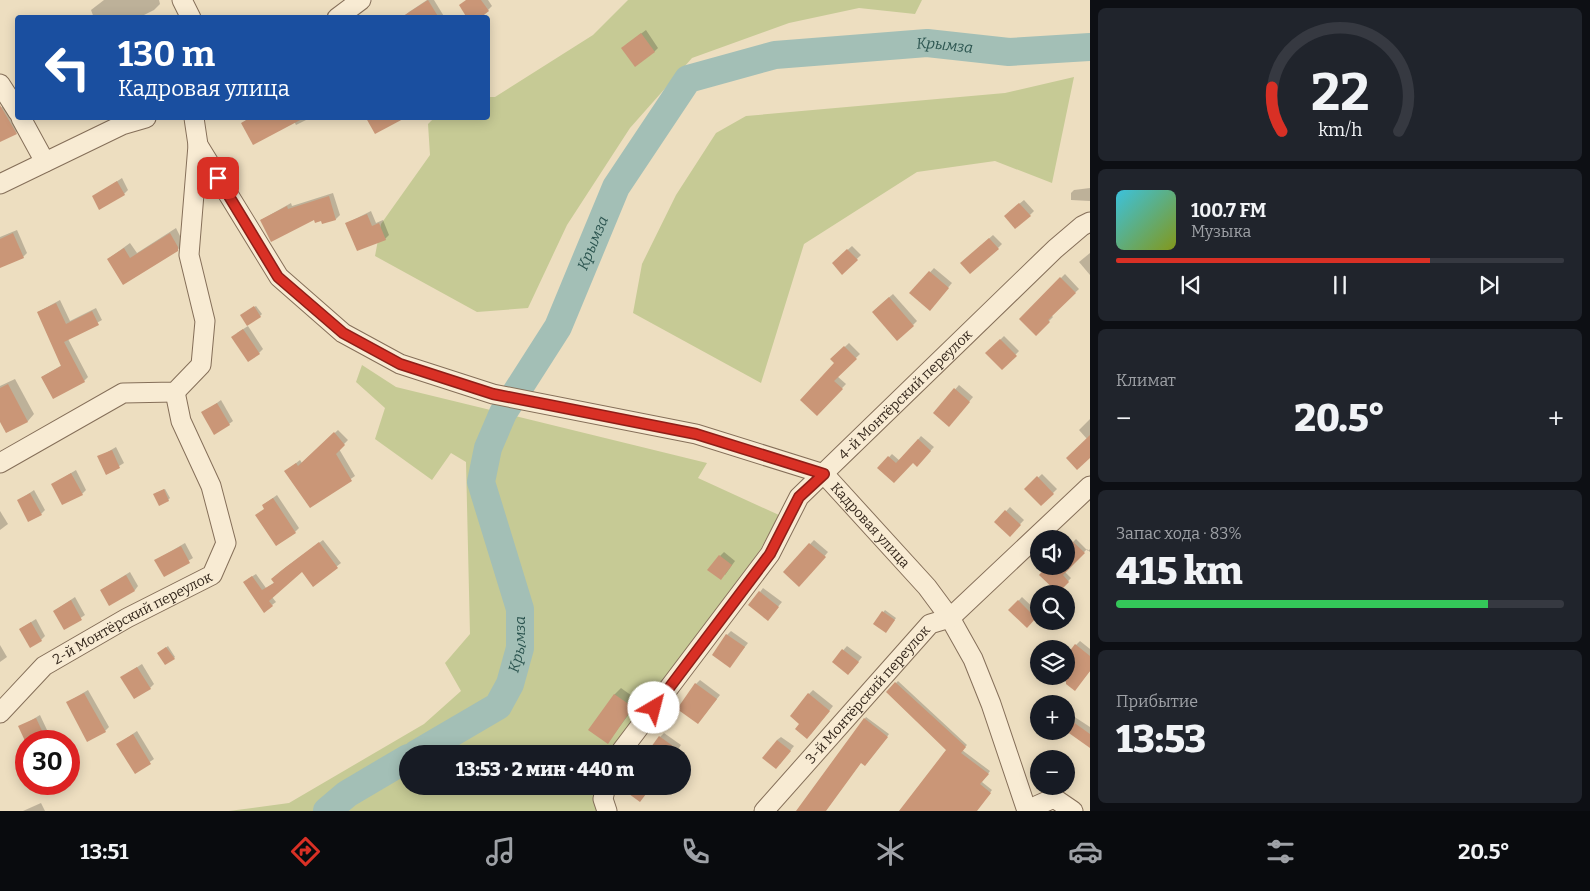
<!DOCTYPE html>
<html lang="ru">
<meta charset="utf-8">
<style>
:root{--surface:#171b24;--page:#20242c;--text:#f1f3f6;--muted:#9ea1a6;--line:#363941;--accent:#d93025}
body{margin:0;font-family:Bitter,serif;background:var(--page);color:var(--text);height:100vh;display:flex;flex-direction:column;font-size:19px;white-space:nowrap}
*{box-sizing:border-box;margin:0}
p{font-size:16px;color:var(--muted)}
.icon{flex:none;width:28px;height:28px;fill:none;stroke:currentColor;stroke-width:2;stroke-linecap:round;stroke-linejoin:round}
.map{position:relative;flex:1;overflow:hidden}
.details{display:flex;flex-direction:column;gap:8px;padding:8px;background:#0d0f14;width:500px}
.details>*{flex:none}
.banner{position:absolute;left:15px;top:15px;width:475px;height:105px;border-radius:5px;box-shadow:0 2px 12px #0003;background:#1a4fa0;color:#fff;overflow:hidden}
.buttons{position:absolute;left:1030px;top:530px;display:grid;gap:10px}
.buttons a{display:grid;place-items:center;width:45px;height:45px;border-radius:50%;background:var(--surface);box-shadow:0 2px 12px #0003;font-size:25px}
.speed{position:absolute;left:15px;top:730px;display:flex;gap:10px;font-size:25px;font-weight:700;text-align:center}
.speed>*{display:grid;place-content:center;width:65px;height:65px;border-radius:50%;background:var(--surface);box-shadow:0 2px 12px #0003;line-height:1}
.speed .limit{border:8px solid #d22;background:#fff;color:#111}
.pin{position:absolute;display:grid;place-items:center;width:42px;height:42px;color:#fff;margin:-21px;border-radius:10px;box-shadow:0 2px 8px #0006}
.me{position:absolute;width:55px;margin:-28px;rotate:37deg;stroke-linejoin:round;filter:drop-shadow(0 0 4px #0008)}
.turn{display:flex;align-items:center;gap:18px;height:105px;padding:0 20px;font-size:22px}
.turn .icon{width:65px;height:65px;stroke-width:2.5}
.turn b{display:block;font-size:35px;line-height:42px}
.big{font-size:38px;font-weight:800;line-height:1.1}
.details .tile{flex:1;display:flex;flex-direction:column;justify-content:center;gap:8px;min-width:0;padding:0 18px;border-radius:8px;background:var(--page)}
.details .dial{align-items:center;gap:0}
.dial svg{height:130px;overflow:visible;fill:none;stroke:var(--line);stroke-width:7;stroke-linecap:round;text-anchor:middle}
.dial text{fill:var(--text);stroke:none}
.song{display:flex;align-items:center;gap:15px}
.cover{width:60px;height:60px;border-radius:8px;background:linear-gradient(135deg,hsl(190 70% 55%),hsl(70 70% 35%))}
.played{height:5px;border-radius:2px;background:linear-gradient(90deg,var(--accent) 70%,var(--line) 70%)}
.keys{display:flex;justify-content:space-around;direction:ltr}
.heat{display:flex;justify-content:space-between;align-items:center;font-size:28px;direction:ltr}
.charge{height:8px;border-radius:4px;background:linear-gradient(90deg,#34c759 83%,var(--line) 0)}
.trip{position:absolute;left:399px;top:745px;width:292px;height:50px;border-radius:25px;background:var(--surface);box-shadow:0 2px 12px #0003;font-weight:800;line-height:50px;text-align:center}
.dock{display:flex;height:80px;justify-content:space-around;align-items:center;background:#090b0e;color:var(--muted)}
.dock .icon{width:35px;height:35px}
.dock .on{color:var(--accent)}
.dock b{font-size:22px;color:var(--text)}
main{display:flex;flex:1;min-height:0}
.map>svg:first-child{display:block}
.green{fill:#c6ca95}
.shadow{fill:#0003}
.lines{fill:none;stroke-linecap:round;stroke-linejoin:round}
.river{stroke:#a3bfb6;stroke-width:28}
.building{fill:#ca9677}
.minor-casing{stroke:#856f59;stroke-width:21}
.minor{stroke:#f8ebd3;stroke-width:19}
.route-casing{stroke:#8d1f18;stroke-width:12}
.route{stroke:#d93025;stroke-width:9}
.labels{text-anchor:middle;stroke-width:5;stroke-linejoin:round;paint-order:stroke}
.street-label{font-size:14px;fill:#35281d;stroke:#f4e8d0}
.water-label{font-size:15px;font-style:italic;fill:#2c5550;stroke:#f4e8d0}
</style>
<main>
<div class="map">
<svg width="1090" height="811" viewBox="0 0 1090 811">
<rect width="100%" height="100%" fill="#eddec0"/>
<g class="green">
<polygon points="628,0 922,0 915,14 859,8 789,23 692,58 630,128 567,225 528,308 477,312 375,256 381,224 430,155 428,124 434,118 488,118 488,97 495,97 593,35"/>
<polygon points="1074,77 1052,183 995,161 917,172 804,244 761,383 633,313 642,264 676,195 716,133 746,116 1005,93"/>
<polygon points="362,365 396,387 707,463 698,478 779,515 760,550 607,754 408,754 408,786 593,786 599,811 229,811 289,803 424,724 461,691 445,663 470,634 466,462 451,453 432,480 375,439 385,408 356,382"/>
</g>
<g class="shadow">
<polygon points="104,0 159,0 160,4 154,10 138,18 94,18 91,10"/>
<polygon points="427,0 434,0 445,18 406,18 405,16 409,12"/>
<polygon points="467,0 488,0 492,6 488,10"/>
<polygon points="646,30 658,48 654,52 627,44"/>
<polygon points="17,100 28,121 16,133 0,141 0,108"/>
<polygon points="249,118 310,118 296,125 294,121 242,123"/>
<polygon points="367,118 402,118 376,132"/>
<polygon points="122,178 128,190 124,194 93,197"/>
<polygon points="1090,188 1090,201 1071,200 1071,193 1074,190"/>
<polygon points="333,193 340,215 336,219 323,223 322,220 315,218 261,220 291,203 292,206"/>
<polygon points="1024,200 1034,211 1030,215 1009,212"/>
<polygon points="371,211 376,223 383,220 389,235 385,239 347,223"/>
<polygon points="176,228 184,244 177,250 123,283 108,259 130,243 137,253"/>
<polygon points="17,230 27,253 23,257 0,258 0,237"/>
<polygon points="993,235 1002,244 998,248 966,259"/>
<polygon points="852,246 861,255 842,273 833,263"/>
<polygon points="1090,253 1090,275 1079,262"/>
<polygon points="934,268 952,283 933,305 911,293"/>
<polygon points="1065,274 1079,289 1051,315 1053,317 1036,334 1020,319"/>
<polygon points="893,294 917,321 913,325 877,308"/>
<polygon points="60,300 70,321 96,308 102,320 68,339 88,377 84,381 42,377 62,365 38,312"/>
<polygon points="256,306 262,314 260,316 243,314"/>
<polygon points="248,326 263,349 259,353 237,333"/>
<polygon points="1004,336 1019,351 1002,369 987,353"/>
<polygon points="849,343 860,354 837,376 846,384 817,414 836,363 832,359"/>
<polygon points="15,379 34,414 28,421 7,432 0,419 0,386"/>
<polygon points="959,385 973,397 953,421 935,413"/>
<polygon points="221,400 233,421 229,424 203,413"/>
<polygon points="1090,419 1090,456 1087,439 1079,430"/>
<polygon points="338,430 348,440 339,449 355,476 310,507 286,471 300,460 302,463"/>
<polygon points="921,436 934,447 917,465 913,462 879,468 892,454 900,461"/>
<polygon points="116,447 124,463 106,474 99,457"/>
<polygon points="76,470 86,490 82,494 53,484"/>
<polygon points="1042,474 1057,489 1041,505 1026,489"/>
<polygon points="165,489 170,498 168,500 156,493"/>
<polygon points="34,490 45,510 41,514 18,501"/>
<polygon points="277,495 299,528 295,532 263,505"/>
<polygon points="1010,507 1024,520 1010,535 996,522"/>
<polygon points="0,511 8,524 0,530"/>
<polygon points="1076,539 1088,551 1090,549 1090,552 1087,549 1065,572 1071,578 1058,592 1040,575 1066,566 1066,549"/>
<polygon points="323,540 341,563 313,585 302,570 272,597 276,602 272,605 248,579 256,574 266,588 275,582 272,579 286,567"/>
<polygon points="814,540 828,552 803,581 784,572"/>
<polygon points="185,543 193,558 164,575 156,560"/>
<polygon points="724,552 735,561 725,575 720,556"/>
<polygon points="130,572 138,586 135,590 101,590"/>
<polygon points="763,588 782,602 771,615 760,592"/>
<polygon points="75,597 85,615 64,629 54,611"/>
<polygon points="1022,597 1039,613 1027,626 1010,610"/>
<polygon points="885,610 896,618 887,630 875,623"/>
<polygon points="36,619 45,636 41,640 20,629"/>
<polygon points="731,631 748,643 730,666 727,635"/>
<polygon points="1080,641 1090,649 1090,671 1075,689 1058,676 1066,676 1076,645"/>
<polygon points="0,645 7,657 0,662"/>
<polygon points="168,646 175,657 174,658 160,652"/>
<polygon points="847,646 862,657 852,670 833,662"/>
<polygon points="142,664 154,684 150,688 122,677"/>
<polygon points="700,680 720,695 698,723 696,684"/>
<polygon points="898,681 967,745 962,750 990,771 982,782 992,790 976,811 900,811 948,750 887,692"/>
<polygon points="621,688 639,701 608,742 614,695"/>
<polygon points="88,690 109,727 105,731 68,702"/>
<polygon points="813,690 833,706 811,734 809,694"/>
<polygon points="1070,714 1090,727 1090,745 1066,718"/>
<polygon points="40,715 47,730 43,734 20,727"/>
<polygon points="866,717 889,734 867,763 861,762 824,811 797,811"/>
<polygon points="137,731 154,759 135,772 118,744"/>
<polygon points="664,733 681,745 675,754 660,737"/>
<polygon points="781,737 794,746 780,764 777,740"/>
<polygon points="41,803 45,811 23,811"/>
</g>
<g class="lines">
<g class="river">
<path id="s1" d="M416 754 498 706 510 684 520 648V609L481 482 488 448 503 413 558 327 616 187 688 79 775 55 927 43 1009 52 1090 47"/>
<polyline points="327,811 347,794 408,758"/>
</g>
</g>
<g class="building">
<polygon points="428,0 439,18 400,18"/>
<polygon points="466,0 481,0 489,11 480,18 467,18 459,5"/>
<polygon points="641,33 655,52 635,67 621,48"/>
<polygon points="0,105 17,134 0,142"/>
<polygon points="250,118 304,118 253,145 241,123"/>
<polygon points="366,118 405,118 375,134"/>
<polygon points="117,181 125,195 99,210 92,196"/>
<polygon points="329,196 336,220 322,224 321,221 315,223 314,220 271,242 260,220 287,206 288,209"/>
<polygon points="1019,203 1031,216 1015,229 1004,216"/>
<polygon points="367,214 372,226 379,223 386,240 357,251 345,223"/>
<polygon points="13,233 24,258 0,268 0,239"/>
<polygon points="170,233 178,247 178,251 123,285 107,259 124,248 130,258"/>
<polygon points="989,238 999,249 970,274 960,263"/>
<polygon points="847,249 858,260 842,275 832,263"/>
<polygon points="929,271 949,288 930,311 909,293"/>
<polygon points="1060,277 1076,293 1048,320 1050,322 1036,336 1019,319"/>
<polygon points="889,297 914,326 897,341 872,312"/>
<polygon points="56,303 66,324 92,311 99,325 64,342 85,382 53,399 41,377 61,366 37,312"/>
<polygon points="254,306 261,317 247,326 240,315"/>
<polygon points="243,329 260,354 248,362 231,337"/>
<polygon points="1000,339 1017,356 1002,370 985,353"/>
<polygon points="844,346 857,359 834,381 843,389 817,416 800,400 834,363 830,359"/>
<polygon points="8,384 28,422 6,433 0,422 0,388"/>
<polygon points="954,388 970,402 949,427 933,413"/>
<polygon points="217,403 230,425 214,435 201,412"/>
<polygon points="334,432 345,445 336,454 352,481 310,508 284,471 296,463 298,466"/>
<polygon points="1090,435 1090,458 1077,470 1066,458"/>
<polygon points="918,439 931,451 917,467 913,463 894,483 877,468 888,456 896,463"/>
<polygon points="112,450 120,468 106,475 97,456"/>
<polygon points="71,473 83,495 62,505 51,484"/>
<polygon points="1037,476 1054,494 1041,506 1024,489"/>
<polygon points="164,489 169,501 159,506 153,494"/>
<polygon points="30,493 42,515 28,522 17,500"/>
<polygon points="273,498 296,533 276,546 255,515 264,509 262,505"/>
<polygon points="1005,510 1021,525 1010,537 994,522"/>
<polygon points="1072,541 1085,553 1063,575 1069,582 1058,593 1039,575 1047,566 1066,566 1066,548"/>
<polygon points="319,542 338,568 313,587 302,572 269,601 273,606 264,613 243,582 252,576 262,590 274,583 271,579 282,570"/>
<polygon points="809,543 826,557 799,587 783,572"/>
<polygon points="181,546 190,563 164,577 154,560"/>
<polygon points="719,555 732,565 721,580 707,570"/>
<polygon points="126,575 135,591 109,606 100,590"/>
<polygon points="759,591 779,607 768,621 748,605"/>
<polygon points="71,600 82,620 64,630 53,611"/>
<polygon points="1018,600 1036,618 1027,628 1008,610"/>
<polygon points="882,611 895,620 886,633 873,624"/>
<polygon points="31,622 42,641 30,648 19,629"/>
<polygon points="726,634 745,647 730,668 712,655"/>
<polygon points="1075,644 1090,656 1090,671 1075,691 1066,684 1066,656"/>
<polygon points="166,647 175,659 165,665 157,653"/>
<polygon points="842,649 859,662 848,675 832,662"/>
<polygon points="137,667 151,689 134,699 120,677"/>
<polygon points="895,682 966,747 961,753 989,774 980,784 991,793 977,811 899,811 946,750 886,692"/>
<polygon points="695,683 717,699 698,724 677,709"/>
<polygon points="84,693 106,732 87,742 66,702"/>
<polygon points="808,693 830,711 807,739 795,729 799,724 790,716"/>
<polygon points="614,694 633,707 608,744 588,730"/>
<polygon points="1066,717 1090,734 1090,748 1066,731"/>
<polygon points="36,718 44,735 26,743 18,726"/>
<polygon points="864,718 888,737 865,766 861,763 826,811 796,811"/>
<polygon points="133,734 151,764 135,774 116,744"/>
<polygon points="659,736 684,754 646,754"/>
<polygon points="777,740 791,751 776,769 762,758"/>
<polygon points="618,786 652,786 640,802"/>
</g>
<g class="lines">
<g class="minor-casing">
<g id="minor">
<polyline points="182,0 191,18"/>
<polyline points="337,18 361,0"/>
<polyline points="0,84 18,112"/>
<polyline points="21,118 45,162"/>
<path id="s2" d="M194 118 198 145 279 277 343 333 400 364 493 394 696 434 824 474 927 587 950 618 973 659 991 704 1027 811"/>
<polyline points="0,184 122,125 146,118"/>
<polyline points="0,463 123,393 175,392 201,365 205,321 189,255 198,145"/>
<path id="s3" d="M0 713 44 666 127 618 212 575 226 543 211 486 181 421 175 392"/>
<path id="s4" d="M619 754 770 554 799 497 1055 249 1082 226 1090 222"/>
<polyline points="606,786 603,799 607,811"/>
<polyline points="1027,810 1054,798 1073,811"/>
<path id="s5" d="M764 811 930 624 950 618 1090 486"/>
</g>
</g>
<use href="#minor" class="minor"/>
</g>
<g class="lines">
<g class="route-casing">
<polyline id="route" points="218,178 278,277 343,333 400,364 493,394 696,434 824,474 799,497 770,554 654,708"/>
</g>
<use href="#route" class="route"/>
</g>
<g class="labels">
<g class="street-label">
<text dy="5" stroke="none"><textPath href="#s4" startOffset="462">4-й Монтёрский переулок</textPath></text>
<text dy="5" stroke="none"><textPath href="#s2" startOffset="840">Кадровая улица</textPath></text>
<text dy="5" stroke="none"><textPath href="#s3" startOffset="165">2-й Монтёрский переулок</textPath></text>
<text dy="5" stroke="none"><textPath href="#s5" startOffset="156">3-й Монтёрский переулок</textPath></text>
</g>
<g class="water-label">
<text dy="5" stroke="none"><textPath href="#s1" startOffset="1046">Крымза</textPath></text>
<text dy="5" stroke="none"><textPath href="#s1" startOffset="595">Крымза</textPath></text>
<text dy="5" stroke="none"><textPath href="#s1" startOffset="161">Крымза</textPath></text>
</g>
</g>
</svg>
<div class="buttons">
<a><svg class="icon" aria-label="sound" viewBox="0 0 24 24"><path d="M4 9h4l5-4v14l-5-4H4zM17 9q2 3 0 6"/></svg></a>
<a><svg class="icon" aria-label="search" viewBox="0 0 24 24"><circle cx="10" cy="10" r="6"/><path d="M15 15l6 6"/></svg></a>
<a><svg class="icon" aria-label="layers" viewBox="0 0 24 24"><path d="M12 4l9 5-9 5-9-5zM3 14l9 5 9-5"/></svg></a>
<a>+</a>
<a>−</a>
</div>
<div class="speed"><div class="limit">30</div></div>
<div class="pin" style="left:218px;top:178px;background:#d93025"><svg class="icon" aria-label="arrive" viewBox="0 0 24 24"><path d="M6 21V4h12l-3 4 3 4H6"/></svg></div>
<svg class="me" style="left:654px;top:708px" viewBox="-20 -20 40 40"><circle r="19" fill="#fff"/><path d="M0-13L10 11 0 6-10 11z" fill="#d93025"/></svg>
<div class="trip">13:53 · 2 мин · 440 m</div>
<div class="banner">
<div class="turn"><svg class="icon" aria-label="left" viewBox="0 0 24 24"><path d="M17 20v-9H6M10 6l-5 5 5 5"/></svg><div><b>130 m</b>Кадровая улица</div></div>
</div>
</div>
<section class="details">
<div class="tile dial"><svg viewBox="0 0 100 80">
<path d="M14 69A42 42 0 1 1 86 69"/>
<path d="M14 69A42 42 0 0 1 8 42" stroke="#d93025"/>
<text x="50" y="56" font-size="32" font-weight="700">22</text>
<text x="50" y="72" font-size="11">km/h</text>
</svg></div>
<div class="tile">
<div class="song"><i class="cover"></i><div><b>100.7 FM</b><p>Музыка</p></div></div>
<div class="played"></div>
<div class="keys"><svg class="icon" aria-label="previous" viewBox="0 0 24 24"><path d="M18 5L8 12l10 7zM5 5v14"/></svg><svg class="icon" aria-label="pause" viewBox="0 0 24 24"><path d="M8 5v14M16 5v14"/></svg><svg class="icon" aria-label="next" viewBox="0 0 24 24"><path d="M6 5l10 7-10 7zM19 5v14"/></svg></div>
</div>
<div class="tile"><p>Климат</p>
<div class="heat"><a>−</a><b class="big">20.5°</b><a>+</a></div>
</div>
<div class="tile"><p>Запас хода · 83%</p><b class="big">415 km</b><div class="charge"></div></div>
<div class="tile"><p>Прибытие</p><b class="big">13:53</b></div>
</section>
</main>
<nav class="dock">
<b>13:51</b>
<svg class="icon on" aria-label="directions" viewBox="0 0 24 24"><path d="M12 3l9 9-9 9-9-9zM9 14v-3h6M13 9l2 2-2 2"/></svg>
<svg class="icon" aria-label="music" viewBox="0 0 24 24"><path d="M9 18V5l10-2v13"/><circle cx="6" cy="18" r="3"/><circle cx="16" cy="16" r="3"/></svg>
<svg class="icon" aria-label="phone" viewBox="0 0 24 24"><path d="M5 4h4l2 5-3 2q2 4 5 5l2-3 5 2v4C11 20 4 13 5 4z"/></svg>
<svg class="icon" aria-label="climate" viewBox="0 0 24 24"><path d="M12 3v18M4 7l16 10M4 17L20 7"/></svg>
<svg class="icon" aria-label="car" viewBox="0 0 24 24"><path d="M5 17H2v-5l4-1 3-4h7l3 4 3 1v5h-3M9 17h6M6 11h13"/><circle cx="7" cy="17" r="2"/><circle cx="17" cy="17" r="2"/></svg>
<svg class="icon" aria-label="filters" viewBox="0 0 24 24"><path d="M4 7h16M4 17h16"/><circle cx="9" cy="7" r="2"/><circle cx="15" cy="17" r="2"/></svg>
<b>20.5°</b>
</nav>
